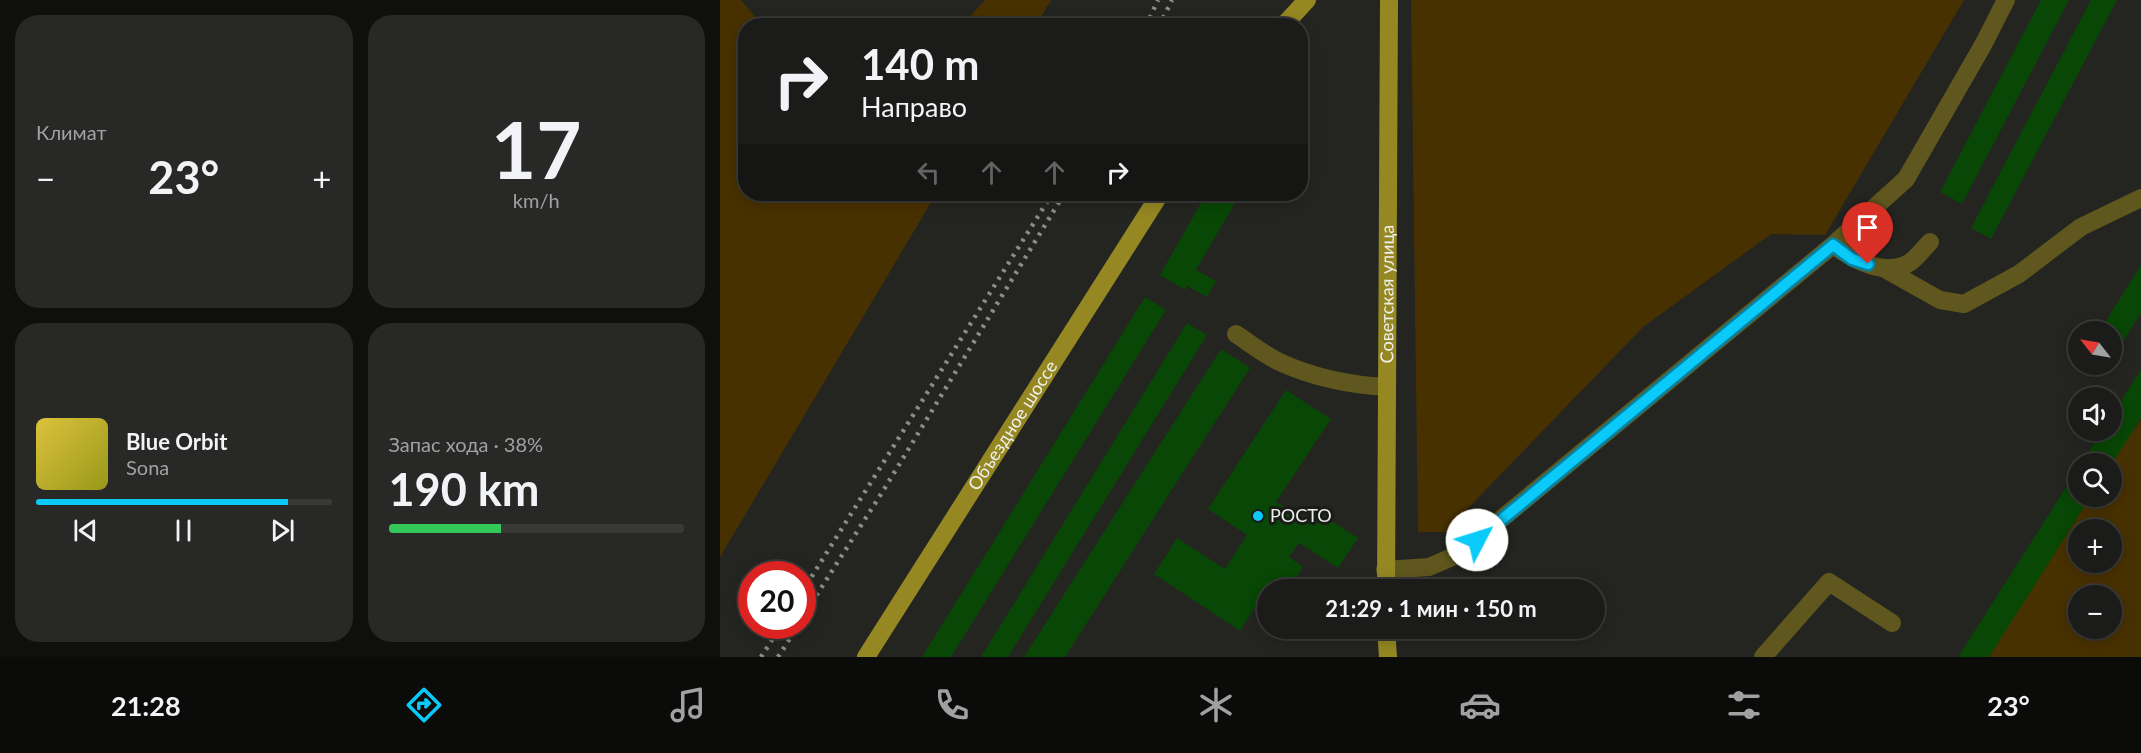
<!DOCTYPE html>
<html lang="ru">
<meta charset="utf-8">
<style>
:root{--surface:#1b1c19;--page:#282926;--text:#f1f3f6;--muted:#a0a1a2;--line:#393a38;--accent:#0acafa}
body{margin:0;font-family:Lato,sans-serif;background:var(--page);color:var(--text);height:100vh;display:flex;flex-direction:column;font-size:22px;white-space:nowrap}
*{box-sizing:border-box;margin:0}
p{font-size:20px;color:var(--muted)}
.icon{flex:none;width:33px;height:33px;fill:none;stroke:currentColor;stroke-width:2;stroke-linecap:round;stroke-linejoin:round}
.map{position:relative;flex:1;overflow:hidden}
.details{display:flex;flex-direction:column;gap:15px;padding:15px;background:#0f0f0e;width:720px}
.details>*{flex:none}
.guide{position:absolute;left:18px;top:18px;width:570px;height:183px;border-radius:24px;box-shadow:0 3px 15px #0003,0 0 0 2px var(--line);background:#1b1c19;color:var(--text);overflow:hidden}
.needle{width:39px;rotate:301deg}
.buttons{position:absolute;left:1348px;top:321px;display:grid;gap:12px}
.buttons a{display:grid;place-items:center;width:54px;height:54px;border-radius:50%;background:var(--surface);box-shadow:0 3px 15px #0003,0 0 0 2px var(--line);font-size:30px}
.speed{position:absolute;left:18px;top:561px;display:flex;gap:12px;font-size:30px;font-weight:700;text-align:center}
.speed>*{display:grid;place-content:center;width:78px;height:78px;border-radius:50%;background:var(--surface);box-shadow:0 3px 15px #0003,0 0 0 2px var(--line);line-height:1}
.speed .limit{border:9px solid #d22;background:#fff;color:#111}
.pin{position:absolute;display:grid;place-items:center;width:51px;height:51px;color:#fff;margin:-62px -26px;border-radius:50% 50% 50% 0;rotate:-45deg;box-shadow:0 0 6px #0007}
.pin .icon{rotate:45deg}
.me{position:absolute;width:66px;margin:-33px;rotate:50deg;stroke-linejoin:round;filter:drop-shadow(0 0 4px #0008)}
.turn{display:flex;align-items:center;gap:21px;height:126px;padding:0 24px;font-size:27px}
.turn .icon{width:78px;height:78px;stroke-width:2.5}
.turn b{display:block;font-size:42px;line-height:51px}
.lanes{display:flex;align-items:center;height:57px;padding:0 24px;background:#0003;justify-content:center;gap:30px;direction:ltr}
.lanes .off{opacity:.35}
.big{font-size:45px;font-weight:700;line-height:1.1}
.details .widget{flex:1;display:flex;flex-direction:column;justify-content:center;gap:9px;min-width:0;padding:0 21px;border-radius:24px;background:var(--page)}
.details .dial{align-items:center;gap:0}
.dial b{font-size:78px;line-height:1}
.song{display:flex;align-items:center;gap:18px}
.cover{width:72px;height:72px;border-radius:9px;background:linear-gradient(135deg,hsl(50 70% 55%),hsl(60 70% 35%))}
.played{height:6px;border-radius:3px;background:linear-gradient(90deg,var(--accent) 85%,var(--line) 85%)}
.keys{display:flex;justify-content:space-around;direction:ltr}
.heat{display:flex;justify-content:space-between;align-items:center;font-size:33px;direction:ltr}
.charge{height:9px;border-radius:4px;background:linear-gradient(90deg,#34c759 38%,var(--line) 0)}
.details .tiles{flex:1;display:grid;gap:15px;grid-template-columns:repeat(2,1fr)}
.trip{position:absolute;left:537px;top:579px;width:348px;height:60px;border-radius:30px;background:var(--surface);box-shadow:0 3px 15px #0003,0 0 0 2px var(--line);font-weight:700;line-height:60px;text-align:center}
.dock{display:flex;height:96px;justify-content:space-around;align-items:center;background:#0b0b0a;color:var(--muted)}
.dock .icon{width:42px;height:42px}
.dock .active{color:var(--accent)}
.dock b{font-size:27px;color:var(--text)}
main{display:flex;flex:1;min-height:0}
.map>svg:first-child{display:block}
.green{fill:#483100;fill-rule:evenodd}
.building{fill:#084705}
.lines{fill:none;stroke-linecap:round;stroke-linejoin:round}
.minor{stroke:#5f571d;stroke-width:18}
.major{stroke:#958823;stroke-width:18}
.rail{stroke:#8c8d89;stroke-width:4.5;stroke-dasharray:3 6;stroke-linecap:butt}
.route-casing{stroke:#0683a2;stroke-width:15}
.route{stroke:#0acafa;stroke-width:10}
.poi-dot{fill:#0acafa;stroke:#1a1c18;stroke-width:2}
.labels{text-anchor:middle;stroke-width:6;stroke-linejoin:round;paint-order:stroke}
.street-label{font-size:18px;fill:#eeefec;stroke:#1a1c18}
.poi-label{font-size:18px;fill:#eeefec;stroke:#1a1c18;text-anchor:start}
</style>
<main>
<section class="details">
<div class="tiles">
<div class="widget"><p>Климат</p>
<div class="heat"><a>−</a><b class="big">23°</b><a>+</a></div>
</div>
<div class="widget dial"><b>17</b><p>km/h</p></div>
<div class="widget">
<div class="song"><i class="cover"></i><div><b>Blue Orbit</b><p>Sona</p></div></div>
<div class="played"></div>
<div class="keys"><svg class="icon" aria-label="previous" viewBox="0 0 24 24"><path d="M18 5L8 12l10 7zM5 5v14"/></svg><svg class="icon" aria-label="pause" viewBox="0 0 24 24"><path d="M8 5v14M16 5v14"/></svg><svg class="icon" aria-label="next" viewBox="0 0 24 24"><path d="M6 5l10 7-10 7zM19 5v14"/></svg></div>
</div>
<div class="widget"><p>Запас хода · 38%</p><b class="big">190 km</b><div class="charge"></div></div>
</div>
</section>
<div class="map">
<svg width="1421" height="657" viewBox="0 0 1421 657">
<rect width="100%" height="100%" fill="#242521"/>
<g class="green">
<polygon points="0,0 21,0 42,25 26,26 26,194 216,194 0,557"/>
<polygon points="265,0 331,0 316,25 242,25"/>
<polygon points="691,0 1244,0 1105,235 1051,234 923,327 725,532 698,532"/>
<path d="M1421 420V657H1264L1363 497 1392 496V464L1388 463ZM1359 530H1392V562H1359ZM1359 596H1392V628H1359Z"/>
</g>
<g class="building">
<polygon points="1321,0 1349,0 1242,204 1220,192"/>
<polygon points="1371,0 1397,0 1271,239 1251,228"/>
<polygon points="486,194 520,194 476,270 496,281 487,297 467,286 465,290 440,275"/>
<polygon points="1421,265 1421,313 1395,354 1392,352 1392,332 1379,332"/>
<polygon points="425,297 446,310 231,657 202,657"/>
<polygon points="467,323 487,335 288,657 261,657"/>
<polygon points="501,349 530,368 476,452 345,657 304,657"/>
<polygon points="1421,370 1421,418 1392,464 1361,464 1382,430 1392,430 1392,415"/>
<polygon points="566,390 611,419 556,502 587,522 595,510 638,538 618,568 579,543 569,557 583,567 568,590 552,590 548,587 520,631 434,574 457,538 505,569 527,535 488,509"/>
<polygon points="1359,467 1359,496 1371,496 1269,657 1238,657"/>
</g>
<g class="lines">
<g class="minor">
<path d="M1113 245C1132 259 1160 275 1185 265 1194 262 1203 249 1210 242"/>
<polyline points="1163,268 1220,300 1244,304 1299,274 1361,227 1421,198"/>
<path d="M516 334C531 344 547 357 564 364 596 378 631 385 666 387"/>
<polyline points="665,570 709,567 739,554 1113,245 1186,179 1263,45 1286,0"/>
<polyline points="1043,657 1109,582 1172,623"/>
</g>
<g class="major">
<polyline points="563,26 587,0"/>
<path id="s1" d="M666 590 669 0"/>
<polyline points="666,628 668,657"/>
<path id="s2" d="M146 657 440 194"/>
</g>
<g class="rail">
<polyline points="426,26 438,0"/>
<polyline points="439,26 452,0"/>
<polyline points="82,592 332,194"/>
<polyline points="82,618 163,491 344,194"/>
<polyline points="41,657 61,626"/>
<polyline points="58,657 78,626"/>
</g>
</g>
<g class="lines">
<g class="route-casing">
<polyline id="route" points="757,540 1113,245 1132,259 1148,264"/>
</g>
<use href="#route" class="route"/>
</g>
<circle class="poi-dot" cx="538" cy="516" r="6"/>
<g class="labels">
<g class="street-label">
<text dy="6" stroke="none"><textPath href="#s1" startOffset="296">Советская улица</textPath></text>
<text dy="6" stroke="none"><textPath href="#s2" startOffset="274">Объездное шоссе</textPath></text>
</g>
<g class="poi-label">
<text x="550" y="522">РОСТО</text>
</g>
</g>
</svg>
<div class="buttons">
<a><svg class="needle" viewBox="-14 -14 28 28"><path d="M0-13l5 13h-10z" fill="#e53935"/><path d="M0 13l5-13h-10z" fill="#a0a1a2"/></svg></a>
<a><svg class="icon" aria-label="sound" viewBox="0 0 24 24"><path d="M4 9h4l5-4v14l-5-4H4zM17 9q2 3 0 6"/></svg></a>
<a><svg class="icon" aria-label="search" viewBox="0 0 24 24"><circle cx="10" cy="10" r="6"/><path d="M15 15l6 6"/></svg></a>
<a>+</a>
<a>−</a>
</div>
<div class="speed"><div class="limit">20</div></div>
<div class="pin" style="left:1148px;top:264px;background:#d93025"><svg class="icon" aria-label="arrive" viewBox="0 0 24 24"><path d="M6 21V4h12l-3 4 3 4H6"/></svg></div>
<svg class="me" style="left:757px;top:540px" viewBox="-20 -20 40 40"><circle r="19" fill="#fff"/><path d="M0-13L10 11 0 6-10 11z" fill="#0acafa"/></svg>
<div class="trip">21:29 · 1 мин · 150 m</div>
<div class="guide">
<div class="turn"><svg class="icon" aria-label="right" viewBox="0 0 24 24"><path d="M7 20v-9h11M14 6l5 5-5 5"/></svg><div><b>140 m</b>Направо</div></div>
<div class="lanes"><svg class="icon off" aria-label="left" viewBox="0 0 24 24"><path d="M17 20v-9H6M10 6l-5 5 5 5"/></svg><svg class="icon off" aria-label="ahead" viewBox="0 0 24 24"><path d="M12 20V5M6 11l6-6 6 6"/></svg><svg class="icon off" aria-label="ahead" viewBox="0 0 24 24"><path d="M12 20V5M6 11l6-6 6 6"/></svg><svg class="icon" aria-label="right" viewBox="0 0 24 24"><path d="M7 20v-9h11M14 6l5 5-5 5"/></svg></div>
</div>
</div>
</main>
<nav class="dock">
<b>21:28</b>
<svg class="icon active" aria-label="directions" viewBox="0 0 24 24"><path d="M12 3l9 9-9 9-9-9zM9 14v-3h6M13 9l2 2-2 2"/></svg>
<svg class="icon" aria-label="music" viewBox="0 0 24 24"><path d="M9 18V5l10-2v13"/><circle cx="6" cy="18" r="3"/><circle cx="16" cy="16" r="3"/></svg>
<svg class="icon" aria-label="phone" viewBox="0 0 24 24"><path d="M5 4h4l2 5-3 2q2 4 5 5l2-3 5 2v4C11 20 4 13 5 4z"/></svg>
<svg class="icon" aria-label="climate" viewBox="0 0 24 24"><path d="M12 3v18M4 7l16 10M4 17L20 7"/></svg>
<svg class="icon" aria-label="car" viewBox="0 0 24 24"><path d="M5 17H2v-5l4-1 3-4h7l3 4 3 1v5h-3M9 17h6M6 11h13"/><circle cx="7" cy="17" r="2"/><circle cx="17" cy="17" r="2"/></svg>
<svg class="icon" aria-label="filters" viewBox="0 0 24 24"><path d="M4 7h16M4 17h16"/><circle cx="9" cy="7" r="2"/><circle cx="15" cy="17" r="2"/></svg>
<b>23°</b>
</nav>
